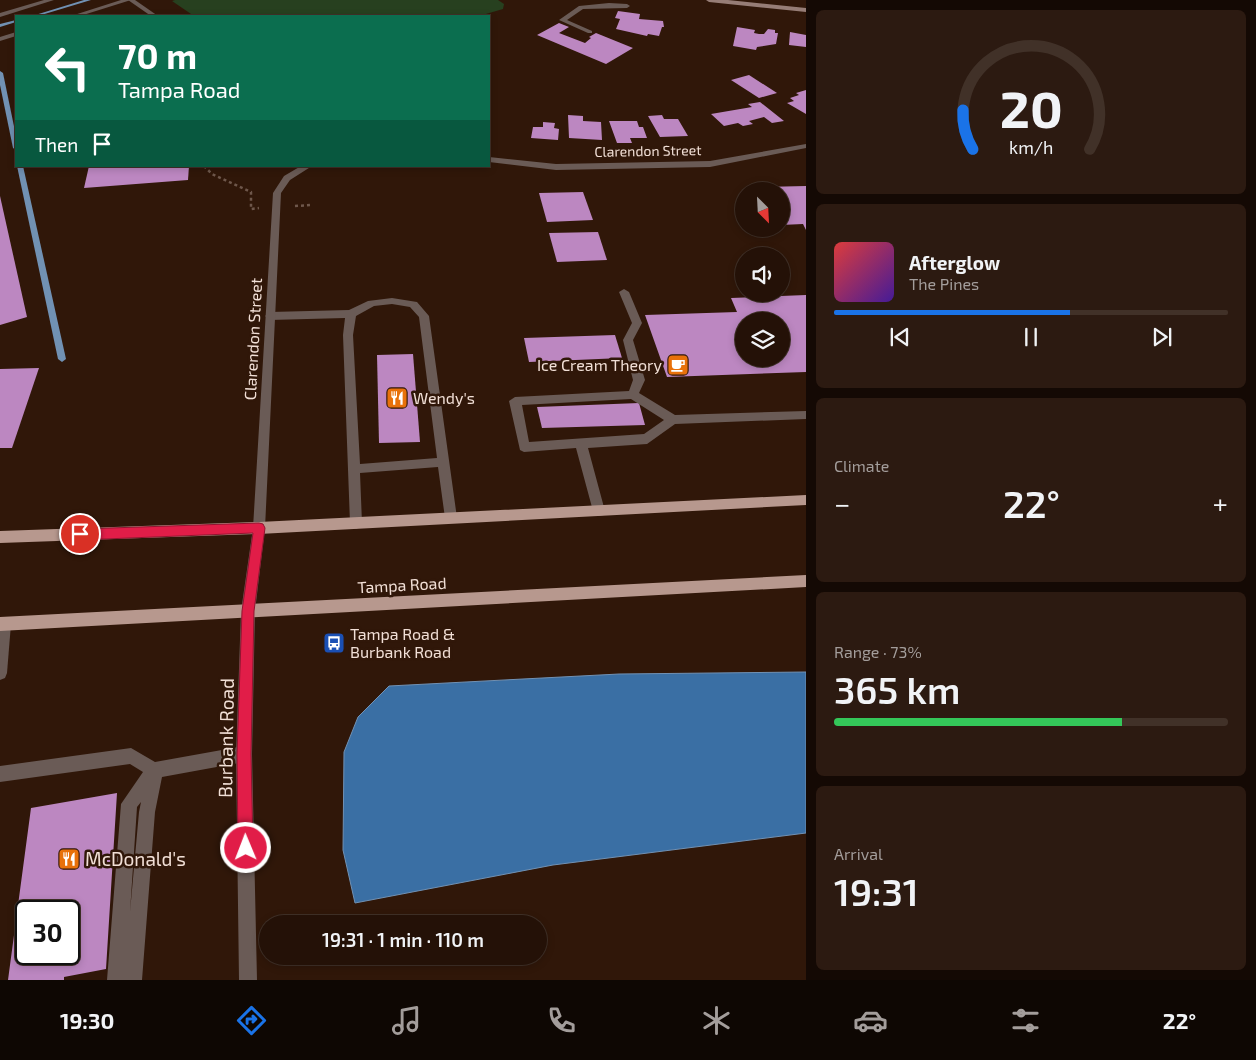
<!DOCTYPE html>
<meta charset="utf-8">
<style>
:root{--surface:#241107;--page:#2c1a11;--text:#f1f3f6;--muted:#a39d9b;--line:#413128;--accent:#1a73e8}
body{margin:0;font-family:"Exo 2",sans-serif;background:var(--page);color:var(--text);height:100vh;display:flex;flex-direction:column;font-size:19px;white-space:nowrap}
*{box-sizing:border-box;margin:0}
p{font-size:16px;color:var(--muted)}
.icon{flex:none;width:28px;height:28px;fill:none;stroke:currentColor;stroke-width:2;stroke-linecap:round;stroke-linejoin:round}
.map{position:relative;flex:1;overflow:hidden}
.panel{display:flex;flex-direction:column;gap:10px;padding:10px;background:#140904;width:450px}
.panel>*{flex:none}
.top-card{position:absolute;left:15px;top:15px;width:475px;height:152px;border-radius:0px;box-shadow:0 2px 8px #0003,0 0 0 1px var(--line);background:#0b6e4f;color:#fff;overflow:hidden}
.needle{width:32px;rotate:156deg}
.tools{position:absolute;left:735px;top:182px;display:grid;gap:10px}
.tools a{display:grid;place-items:center;width:55px;height:55px;border-radius:50%;background:var(--surface);box-shadow:0 2px 8px #0003,0 0 0 1px var(--line);font-size:25px}
.speed{position:absolute;left:15px;top:900px;display:flex;gap:10px;font-size:25px;font-weight:700;text-align:center}
.speed>*{display:grid;place-content:center;width:65px;height:65px;border-radius:50%;background:var(--surface);box-shadow:0 2px 8px #0003,0 0 0 1px var(--line);line-height:1}
.speed .limit{border:2px solid #111;border-radius:8px;background:#fff;color:#111}
.pin{position:absolute;display:grid;place-items:center;width:42px;height:42px;color:#fff;margin:-21px;border:2px solid #fff;border-radius:50%;box-shadow:0 1px 5px #0007}
.me{position:absolute;width:55px;margin:-28px;rotate:359deg;stroke-linejoin:round;filter:drop-shadow(0 0 4px #0008)}
.turn{display:flex;align-items:center;gap:18px;height:105px;padding:0 20px;font-size:22px}
.turn .icon{width:65px;height:65px;stroke-width:2.5}
.turn b{display:block;font-size:35px;line-height:42px}
.then{display:flex;align-items:center;height:48px;padding:0 20px;background:#0003;gap:10px;font-size:19px}
.big{font-size:38px;font-weight:600;line-height:1.1}
.panel .widget{flex:1;display:flex;flex-direction:column;justify-content:center;gap:8px;min-width:0;padding:0 18px;border-radius:8px;background:var(--page)}
.panel .dial{align-items:center;gap:0}
.dial svg{height:130px;overflow:visible;fill:none;stroke:var(--line);stroke-width:7;stroke-linecap:round;text-anchor:middle}
.dial text{fill:var(--text);stroke:none}
.song{display:flex;align-items:center;gap:15px}
.cover{width:60px;height:60px;border-radius:8px;background:linear-gradient(135deg,hsl(0 70% 55%),hsl(260 70% 35%))}
.played{height:5px;border-radius:2px;background:linear-gradient(90deg,var(--accent) 60%,var(--line) 60%)}
.keys{display:flex;justify-content:space-around;direction:ltr}
.heat{display:flex;justify-content:space-between;align-items:center;font-size:28px;direction:ltr}
.charge{height:8px;border-radius:4px;background:linear-gradient(90deg,#34c759 73%,var(--line) 0)}
.trip{position:absolute;left:259px;top:915px;width:288px;height:50px;border-radius:25px;background:var(--surface);box-shadow:0 2px 8px #0003,0 0 0 1px var(--line);font-weight:600;line-height:50px;text-align:center}
.tab-bar{display:flex;height:80px;justify-content:space-around;align-items:center;background:#0e0703;color:var(--muted)}
.tab-bar .icon{width:35px;height:35px}
.tab-bar .current{color:var(--accent)}
.tab-bar b{font-size:22px;color:var(--text)}
main{display:flex;flex:1;min-height:0}
.map>svg:first-child{display:block}
.green{fill:#27401f}
.water{fill:#3a6fa4;stroke:#7191b3}
.lines{fill:none;stroke-linecap:round;stroke-linejoin:round}
.stream{fill:#7191b3;fill-rule:evenodd}
.building{fill:#bc87c1;fill-rule:evenodd}
.path{stroke:#6e574b;stroke-width:2.5;stroke-dasharray:3 3;stroke-linecap:butt}
.lane{fill:#6a5b56;fill-rule:evenodd}
.street{fill:#6a5b56;fill-rule:evenodd}
.secondary{fill:#967d76;fill-rule:evenodd}
.primary{fill:#b7988e;fill-rule:evenodd}
.route{fill:#e11d48;stroke:#92132f}
.labels{text-anchor:middle;stroke-width:5;stroke-linejoin:round;paint-order:stroke}
.far-street-label{font-size:14px;fill:#f1dfd6;stroke:#301709}
.street-label{font-size:16px;fill:#f1dfd6;stroke:#301709}
.poi-label{font-size:16px;fill:#f1dfd6;stroke:#301709;text-anchor:start}
.near-street-label{font-size:19px;fill:#f1dfd6;stroke:#301709}
.near-poi-label{font-size:19px;fill:#f1dfd6;stroke:#301709;text-anchor:start}
</style>
<main>
<div class="map">
<svg width="806" height="980" viewBox="0 0 806 980">
<rect width="100%" height="100%" fill="#301709"/>
<polygon class="green" points="175,0 498,0 504,4 503,9 479,16 194,16 172,1"/>
<polygon class="water" points="806,672 806,833 553,865 355,903 343,850 344,752 358,717 389,686 619,674"/>
<g class="lines">
<g class="stream">
<polygon points="84,0 91,0 38,16 32,16"/>
<polygon points="16,20 16,22 0,27 0,24"/>
<polygon points="0,71 3,73 16,136 16,150 13,148 0,85"/>
<polygon points="17,166 23,166 66,359 62,362 58,359"/>
</g>
</g>
<g class="building">
<polygon points="618,11 640,14 639,19 663,21 664,27 662,27 659,36 648,34 647,36 616,29 620,19 615,18"/>
<polygon points="559,23 569,27 559,33 585,43 591,38 589,37 596,33 633,48 606,64 537,35"/>
<polygon points="737,27 755,30 754,33 759,34 764,34 768,29 775,30 775,33 778,33 776,44 757,47 756,50 733,46"/>
<polygon points="790,32 806,35 806,47 789,45"/>
<polygon points="749,75 777,93 759,98 731,80"/>
<polygon points="806,90 806,114 787,103 794,101 790,98 799,95 796,93"/>
<polygon points="760,102 784,121 772,123 764,117 749,121 753,124 743,126 738,123 724,126 711,114 752,107 748,104"/>
<polygon points="568,115 583,116 583,121 601,122 602,140 569,138"/>
<polygon points="662,115 664,119 678,119 688,136 660,137 648,116"/>
<polygon points="609,121 637,121 639,127 643,127 647,138 630,138 632,143 617,143"/>
<polygon points="543,122 555,123 554,128 559,129 558,140 531,138 533,127 543,127"/>
<polygon points="89,166 189,166 188,180 84,188"/>
<polygon points="806,186 806,230 803,224 781,225 781,191 760,191 758,187"/>
<polygon points="583,192 593,220 547,222 539,193"/>
<polygon points="0,196 27,317 0,325"/>
<polygon points="598,232 607,260 557,262 549,233"/>
<path d="M806 295V372L667 377 645 315 737 312 731 298ZM744 321H781V359H744Z"/>
<polygon points="615,335 622,358 529,362 524,338"/>
<polygon points="413,354 420,442 379,443 377,355"/>
<polygon points="39,368 12,448 0,448 0,369"/>
<polygon points="639,403 645,425 542,428 537,407"/>
<path d="M117 793 106 969 64 977V980H8L31 808ZM26 911H69V954H26Z"/>
</g>
<g class="lines">
<g class="path">
<polyline points="204,166 212,174 251,192 251,209 259,208"/>
<polyline points="295,206 312,205"/>
</g>
<g class="lane">
<polygon points="128,0 135,0 158,16 151,16"/>
<polygon points="609,3 627,4 630,6 627,8 583,9 567,20 592,31 592,33 588,33 559,20 579,6"/>
<path d="M624 289 629 292 642 323 633 340 645 380 639 393 675 415 806 411V419L675 424 647 444 588 448 605 511 604 515 599 516 594 515 593 511 576 448 524 452 520 450 509 401 515 397 629 391 633 380 623 340 632 323 619 292ZM631 399 664 420 644 434 529 442 522 405Z"/>
<path d="M392 298 417 302 429 316 457 518 456 522 451 523 446 522 445 518 438 467 360 473 362 523 361 527 356 529 351 527 350 523 343 335 345 318 270 320 265 316 270 312 349 310 368 301ZM392 304 410 307 419 317 437 458 360 464 353 335 356 316 374 306Z"/>
<polygon points="4,617 9,619 11,624 7,673 5,678 0,680 0,619"/>
<path d="M244 746 250 748 252 754 250 760 244 762 162 777 155 812 142 980H107L121 804 143 772 130 764 0 782V766L131 748 155 762ZM141 802 139 812 130 912 137 807Z"/>
</g>
<g class="street">
<polygon points="44,0 54,0 0,17 0,13"/>
<polygon points="121,0 131,0 80,16 71,16"/>
<polygon points="16,32 16,36 0,41 0,37"/>
<polygon points="806,144 806,148 710,167 556,170 489,162 489,157 556,164 710,161"/>
<polygon points="301,166 312,166 290,180 281,193 265,528 255,611 252,754 257,980 239,980 236,754 241,611 253,528 273,193 284,176"/>
</g>
<polygon class="secondary" points="706,0 728,0 806,8 806,12 709,2"/>
<g class="primary">
<polygon points="806,495 806,505 259,534 0,543 0,531 259,522"/>
<polygon points="806,575 806,587 0,631 0,617"/>
</g>
</g>
<polygon class="route" points="259,523 263,524 265,528 254,611 251,754 253,848 251,854 246,856 240,854 238,848 237,754 242,611 253,533 80,540 76,538 74,534 76,531 80,529"/>
<defs>
<g id="cafe-square" transform="scale(1.125)"><rect x="-9" y="-9" width="18" height="18" rx="4" fill="#e8710a" stroke="#301709"/><path d="M-5.5-4.5H6V0H3Q3 3.5 0 3.5H-2.5Q-5.5 3.5-5.5 0ZM3-3.2v2h1.7v-2ZM-6 4.5H4V6H-6Z" fill="#fff"/></g>
<g id="restaurant-square" transform="scale(1.125)"><rect x="-9" y="-9" width="18" height="18" rx="4" fill="#e8710a" stroke="#301709"/><path d="M-5-6h1v4h1v-4h1v4h1v-4h1v5L-1.5 .5V6h-2V.5L-5-1ZM5-6V6H3V1.5H1.5Q1.5-4 5-6Z" fill="#fff"/></g>
<g id="bus-square" transform="scale(1.125)"><rect x="-9" y="-9" width="18" height="18" rx="4" fill="#1a4fb4" stroke="#301709"/><path d="M-5-6H5V4H4V6H2V4H-2V6H-4V4H-5ZM-3.5-4V0h7V-4ZM-3.5 1.2v1.5H-2V1.2ZM2 1.2v1.5H3.5V1.2Z" fill="#fff"/></g>
</defs>
<g fill-rule="evenodd">
<use href="#cafe-square" x="678" y="365"/>
<use href="#restaurant-square" x="397" y="398"/>
<use href="#bus-square" x="334" y="643"/>
<use href="#restaurant-square" x="69" y="859"/>
</g>
<g class="labels">
<g class="far-street-label">
<text transform="translate(648 151) rotate(-1)" y="5">Clarendon Street</text>
</g>
<g class="street-label">
<text transform="translate(253 339) rotate(-87)" y="6">Clarendon Street</text>
<text transform="translate(402 585) rotate(-3)" y="6">Tampa Road</text>
</g>
<g class="poi-label">
<text x="662" y="371" text-anchor="end">Ice Cream Theory</text>
<text x="413" y="404">Wendy's</text>
<text x="350" y="640">Tampa Road &amp;<tspan x="350" dy="18">Burbank Road</tspan></text>
</g>
<g class="near-street-label">
<text transform="translate(226 738) rotate(-89)" y="7">Burbank Road</text>
</g>
<g class="near-poi-label">
<text x="85" y="866">McDonald's</text>
</g>
</g>
</svg>
<div class="tools">
<a><svg class="needle" viewBox="-14 -14 28 28"><path d="M0-13l5 13h-10z" fill="#e53935"/><path d="M0 13l5-13h-10z" fill="#a39d9b"/></svg></a>
<a><svg class="icon" aria-label="sound" viewBox="0 0 24 24"><path d="M4 9h4l5-4v14l-5-4H4zM17 9q2 3 0 6"/></svg></a>
<a><svg class="icon" aria-label="layers" viewBox="0 0 24 24"><path d="M12 4l9 5-9 5-9-5zM3 14l9 5 9-5"/></svg></a>
</div>
<div class="speed"><div class="limit">30</div></div>
<div class="pin" style="left:80px;top:534px;background:#d93025"><svg class="icon" aria-label="arrive" viewBox="0 0 24 24"><path d="M6 21V4h12l-3 4 3 4H6"/></svg></div>
<svg class="me" style="left:246px;top:848px" viewBox="-20 -20 40 40"><circle r="17" fill="#e11d48" stroke="#fff" stroke-width="3"/><path d="M0-11L8 9 0 5-8 9z" fill="#fff"/></svg>
<div class="trip">19:31 · 1 min · 110 m</div>
<div class="top-card">
<div class="turn"><svg class="icon" aria-label="left" viewBox="0 0 24 24"><path d="M17 20v-9H6M10 6l-5 5 5 5"/></svg><div><b>70 m</b>Tampa Road</div></div>
<div class="then">Then<svg class="icon" aria-label="arrive" viewBox="0 0 24 24"><path d="M6 21V4h12l-3 4 3 4H6"/></svg></div>
</div>
</div>
<section class="panel">
<div class="widget dial"><svg viewBox="0 0 100 80">
<path d="M14 69A42 42 0 1 1 86 69"/>
<path d="M14 69A42 42 0 0 1 8 45" stroke="#1a73e8"/>
<text x="50" y="56" font-size="32" font-weight="700">20</text>
<text x="50" y="72" font-size="11">km/h</text>
</svg></div>
<div class="widget">
<div class="song"><i class="cover"></i><div><b>Afterglow</b><p>The Pines</p></div></div>
<div class="played"></div>
<div class="keys"><svg class="icon" aria-label="previous" viewBox="0 0 24 24"><path d="M18 5L8 12l10 7zM5 5v14"/></svg><svg class="icon" aria-label="pause" viewBox="0 0 24 24"><path d="M8 5v14M16 5v14"/></svg><svg class="icon" aria-label="next" viewBox="0 0 24 24"><path d="M6 5l10 7-10 7zM19 5v14"/></svg></div>
</div>
<div class="widget"><p>Climate</p>
<div class="heat"><a>−</a><b class="big">22°</b><a>+</a></div>
</div>
<div class="widget"><p>Range · 73%</p><b class="big">365 km</b><div class="charge"></div></div>
<div class="widget"><p>Arrival</p><b class="big">19:31</b></div>
</section>
</main>
<nav class="tab-bar">
<b>19:30</b>
<svg class="icon current" aria-label="directions" viewBox="0 0 24 24"><path d="M12 3l9 9-9 9-9-9zM9 14v-3h6M13 9l2 2-2 2"/></svg>
<svg class="icon" aria-label="music" viewBox="0 0 24 24"><path d="M9 18V5l10-2v13"/><circle cx="6" cy="18" r="3"/><circle cx="16" cy="16" r="3"/></svg>
<svg class="icon" aria-label="phone" viewBox="0 0 24 24"><path d="M5 4h4l2 5-3 2q2 4 5 5l2-3 5 2v4C11 20 4 13 5 4z"/></svg>
<svg class="icon" aria-label="climate" viewBox="0 0 24 24"><path d="M12 3v18M4 7l16 10M4 17L20 7"/></svg>
<svg class="icon" aria-label="car" viewBox="0 0 24 24"><path d="M5 17H2v-5l4-1 3-4h7l3 4 3 1v5h-3M9 17h6M6 11h13"/><circle cx="7" cy="17" r="2"/><circle cx="17" cy="17" r="2"/></svg>
<svg class="icon" aria-label="filters" viewBox="0 0 24 24"><path d="M4 7h16M4 17h16"/><circle cx="9" cy="7" r="2"/><circle cx="15" cy="17" r="2"/></svg>
<b>22°</b>
</nav>
